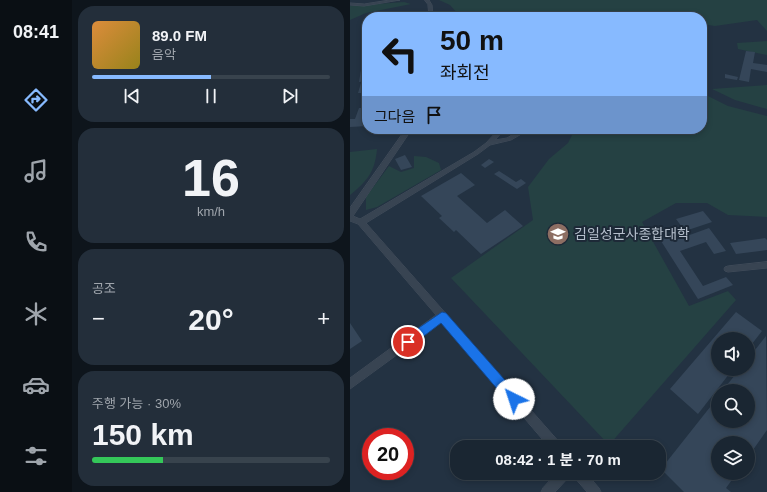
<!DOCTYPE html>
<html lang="ko">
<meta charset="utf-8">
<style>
:root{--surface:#1a2632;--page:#232e3a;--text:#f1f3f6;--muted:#9fa5ac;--line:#38434d;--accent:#87baff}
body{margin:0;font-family:Arial,"Noto Sans KR",sans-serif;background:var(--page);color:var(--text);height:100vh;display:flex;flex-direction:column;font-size:15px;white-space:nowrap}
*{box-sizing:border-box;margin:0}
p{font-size:13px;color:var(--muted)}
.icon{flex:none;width:22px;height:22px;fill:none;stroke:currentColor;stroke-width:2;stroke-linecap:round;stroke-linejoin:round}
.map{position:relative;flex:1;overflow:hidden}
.panel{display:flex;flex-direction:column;gap:6px;padding:6px;background:#0e151c;width:278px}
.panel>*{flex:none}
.hud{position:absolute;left:12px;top:12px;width:345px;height:122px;border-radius:16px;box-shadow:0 2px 6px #0003,0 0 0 1px var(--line);background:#87baff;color:#111;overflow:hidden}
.tools{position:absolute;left:361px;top:332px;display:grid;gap:8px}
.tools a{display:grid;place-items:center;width:44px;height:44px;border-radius:50%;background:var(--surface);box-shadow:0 2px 6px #0003,0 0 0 1px var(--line);font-size:20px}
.speed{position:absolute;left:12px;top:428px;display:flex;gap:8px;font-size:20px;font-weight:700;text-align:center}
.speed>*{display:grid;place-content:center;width:52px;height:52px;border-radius:50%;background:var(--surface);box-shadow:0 2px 6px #0003,0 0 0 1px var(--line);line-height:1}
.speed .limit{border:6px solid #d22;background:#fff;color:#111}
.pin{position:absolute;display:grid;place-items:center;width:34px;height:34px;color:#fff;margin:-17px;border:2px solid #fff;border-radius:50%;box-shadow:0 1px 4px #0007}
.me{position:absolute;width:44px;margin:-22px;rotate:319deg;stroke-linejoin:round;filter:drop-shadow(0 0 3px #0008)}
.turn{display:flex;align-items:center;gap:14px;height:84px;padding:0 12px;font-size:18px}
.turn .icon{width:52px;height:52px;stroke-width:2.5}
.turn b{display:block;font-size:28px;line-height:34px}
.then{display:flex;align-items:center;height:38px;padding:0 12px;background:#0003;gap:8px;font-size:15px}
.big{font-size:30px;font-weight:700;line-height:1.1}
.panel .tile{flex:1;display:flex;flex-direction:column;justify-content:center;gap:6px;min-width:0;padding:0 14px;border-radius:16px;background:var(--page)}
.panel .dial{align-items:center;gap:0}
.dial b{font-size:52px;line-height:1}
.song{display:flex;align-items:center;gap:12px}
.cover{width:48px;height:48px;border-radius:6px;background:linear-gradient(135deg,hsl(30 70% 55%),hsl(50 70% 35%))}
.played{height:4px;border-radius:2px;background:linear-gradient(90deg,var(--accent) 50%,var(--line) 50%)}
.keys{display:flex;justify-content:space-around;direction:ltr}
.heat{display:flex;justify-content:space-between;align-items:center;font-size:22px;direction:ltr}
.charge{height:6px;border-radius:3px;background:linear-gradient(90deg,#34c759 30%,var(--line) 0)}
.trip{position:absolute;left:100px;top:440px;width:216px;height:40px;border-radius:16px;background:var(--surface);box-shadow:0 2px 6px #0003,0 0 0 1px var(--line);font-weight:700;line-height:40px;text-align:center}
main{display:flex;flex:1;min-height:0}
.dock{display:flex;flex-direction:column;width:72px;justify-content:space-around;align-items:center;background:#0a0f14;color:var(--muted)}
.dock .icon{width:28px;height:28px}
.dock .active{color:var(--accent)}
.dock b{font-size:18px;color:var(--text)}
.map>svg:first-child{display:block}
.green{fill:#254143}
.building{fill:#354659}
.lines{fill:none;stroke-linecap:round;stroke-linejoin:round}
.service-casing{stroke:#424d5b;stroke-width:1}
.service{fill:#384452;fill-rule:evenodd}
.route{fill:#1a73e8;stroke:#114b97}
.labels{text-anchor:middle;stroke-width:4;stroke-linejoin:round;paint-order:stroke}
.poi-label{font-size:14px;fill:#b5bfcc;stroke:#1d2937;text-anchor:start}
</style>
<main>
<nav class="dock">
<b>08:41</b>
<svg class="icon active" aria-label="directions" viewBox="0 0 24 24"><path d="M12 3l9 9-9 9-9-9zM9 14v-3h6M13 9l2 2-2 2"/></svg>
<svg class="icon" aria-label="music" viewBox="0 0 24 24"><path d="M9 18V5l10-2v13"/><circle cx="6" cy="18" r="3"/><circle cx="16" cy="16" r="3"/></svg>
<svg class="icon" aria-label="phone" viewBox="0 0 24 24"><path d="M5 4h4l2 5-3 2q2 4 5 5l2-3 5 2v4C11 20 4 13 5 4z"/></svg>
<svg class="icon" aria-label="climate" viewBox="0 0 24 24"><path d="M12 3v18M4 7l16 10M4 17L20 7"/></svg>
<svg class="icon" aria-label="car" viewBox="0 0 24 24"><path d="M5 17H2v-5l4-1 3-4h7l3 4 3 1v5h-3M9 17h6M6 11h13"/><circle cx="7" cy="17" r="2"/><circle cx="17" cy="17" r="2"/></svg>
<svg class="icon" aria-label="filters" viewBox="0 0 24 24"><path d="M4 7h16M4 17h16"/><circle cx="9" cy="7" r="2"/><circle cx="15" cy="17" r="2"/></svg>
</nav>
<section class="panel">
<div class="tile">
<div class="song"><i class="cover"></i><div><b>89.0 FM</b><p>음악</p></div></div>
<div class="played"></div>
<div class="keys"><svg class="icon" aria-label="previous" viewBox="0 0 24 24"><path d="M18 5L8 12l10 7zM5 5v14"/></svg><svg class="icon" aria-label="pause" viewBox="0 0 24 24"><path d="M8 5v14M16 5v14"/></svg><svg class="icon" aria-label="next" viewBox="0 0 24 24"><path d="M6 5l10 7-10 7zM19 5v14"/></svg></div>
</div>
<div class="tile dial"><b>16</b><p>km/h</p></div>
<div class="tile"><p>공조</p>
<div class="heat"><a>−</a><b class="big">20°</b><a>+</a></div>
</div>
<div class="tile"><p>주행 가능 · 30%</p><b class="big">150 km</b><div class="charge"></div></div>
</section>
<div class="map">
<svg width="417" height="492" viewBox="0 0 417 492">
<rect width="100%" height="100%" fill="#233242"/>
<g class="green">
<polygon points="89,0 417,0 417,31 407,20 365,26 352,24 352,17 245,17 240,15 155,12 130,16 108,14 100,5"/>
<polygon points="54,2 61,4 16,13 0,20 0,6"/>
<polygon points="417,41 417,55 388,49 387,43"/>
<polygon points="417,85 417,109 385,100 362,89"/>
<polygon points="352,93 378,106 417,116 417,217 378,215 357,203 326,203 292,222 339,306 378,291 386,300 259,445 101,278 183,220 178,187 199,159 218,143 225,129 352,129"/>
<path d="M27 149C25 172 17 181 0 195V152Z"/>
<polygon points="64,156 76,157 89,163 91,170 27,207 16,210 16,197 39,166 51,172 64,168"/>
</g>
<g class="building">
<polygon points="17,44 17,81 9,82 15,45"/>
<polygon points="396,51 405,52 403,63 417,65 417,72 401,69 399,82 389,80"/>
<polygon points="375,74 388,77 387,80 375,78"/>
<polygon points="17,82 17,93 8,93 11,83"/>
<polygon points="9,108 17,108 17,126 0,127 0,119 5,119"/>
<polygon points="55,155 62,167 51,170 45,159"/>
<polygon points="139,159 144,162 135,168 131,165"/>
<polygon points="149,171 166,182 171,179 176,183 167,189 144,174"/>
<polygon points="111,173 125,185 107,196 137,223 155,210 173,226 131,254 106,230 104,232 89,218 92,216 71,196"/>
<polygon points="353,211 362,222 335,231 326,219"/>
<polygon points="313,227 323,241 359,228 376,251 364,254 356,242 330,251 353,286 376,277 383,285 348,299 304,230"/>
<polygon points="415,238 417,240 417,250 386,254 380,243"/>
<polygon points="386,312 412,331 398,349 398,339 368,339 368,369 383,369 348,414 320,389"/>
<polygon points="0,323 12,341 0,349"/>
<polygon points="416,336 417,430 398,457 398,443 368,443 368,473 387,473 376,488 381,492 334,492 311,469 368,397 368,421 398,421 398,391 372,391 390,369 398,369 398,359"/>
</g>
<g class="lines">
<g class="service-casing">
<g id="service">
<polygon points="40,0 50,0 14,6 0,5 0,3 14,4"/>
<polygon points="75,0 79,0 82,5 83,17 79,17 78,5"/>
<polygon points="56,129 62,129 3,216 10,219 124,152 136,143 149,129 155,129 145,140 157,138 172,129 180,129 161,140 140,145 128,154 16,223 210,443 212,447 199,447 92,322 0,389 0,378 86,315 8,224 0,221 0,208"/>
<polygon points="417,262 417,268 378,272 375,271 374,269 375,267 378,266"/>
<polygon points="207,473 221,473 219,477 205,492 191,492 193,488"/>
<polygon points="222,473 236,473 249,488 251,492 237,492 224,477"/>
</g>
</g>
<use href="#service" class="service"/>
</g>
<polygon class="route" points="92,312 96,313 168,395 170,399 168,404 164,405 160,404 91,323 62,345 58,347 54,345 52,342 54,338"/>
<defs>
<g id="university-disc" transform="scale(1.15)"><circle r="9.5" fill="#8d6e63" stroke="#1d2937"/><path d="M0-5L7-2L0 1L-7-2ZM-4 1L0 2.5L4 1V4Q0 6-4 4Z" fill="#fff"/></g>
</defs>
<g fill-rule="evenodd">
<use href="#university-disc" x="208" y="234"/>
</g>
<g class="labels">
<g class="poi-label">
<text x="224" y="239">김일성군사종합대학</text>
</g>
</g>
</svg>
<div class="tools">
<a><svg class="icon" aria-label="sound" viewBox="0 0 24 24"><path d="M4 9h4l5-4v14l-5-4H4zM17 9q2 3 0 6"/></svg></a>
<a><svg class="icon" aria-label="search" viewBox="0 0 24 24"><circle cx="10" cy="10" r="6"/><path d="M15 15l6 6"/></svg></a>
<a><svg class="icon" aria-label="layers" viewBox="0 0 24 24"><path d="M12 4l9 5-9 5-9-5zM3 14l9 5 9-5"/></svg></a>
</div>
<div class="speed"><div class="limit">20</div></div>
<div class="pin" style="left:58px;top:342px;background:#d93025"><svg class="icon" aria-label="arrive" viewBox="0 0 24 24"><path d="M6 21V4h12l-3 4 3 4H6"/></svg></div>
<svg class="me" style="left:164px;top:399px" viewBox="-20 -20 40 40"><circle r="19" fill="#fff"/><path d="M0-13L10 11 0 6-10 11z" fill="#1a73e8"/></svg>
<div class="trip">08:42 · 1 분 · 70 m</div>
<div class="hud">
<div class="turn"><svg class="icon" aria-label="left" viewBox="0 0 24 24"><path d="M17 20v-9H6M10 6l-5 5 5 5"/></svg><div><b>50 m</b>좌회전</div></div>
<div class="then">그다음<svg class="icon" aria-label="arrive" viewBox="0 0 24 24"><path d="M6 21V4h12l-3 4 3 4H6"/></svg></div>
</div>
</div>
</main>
